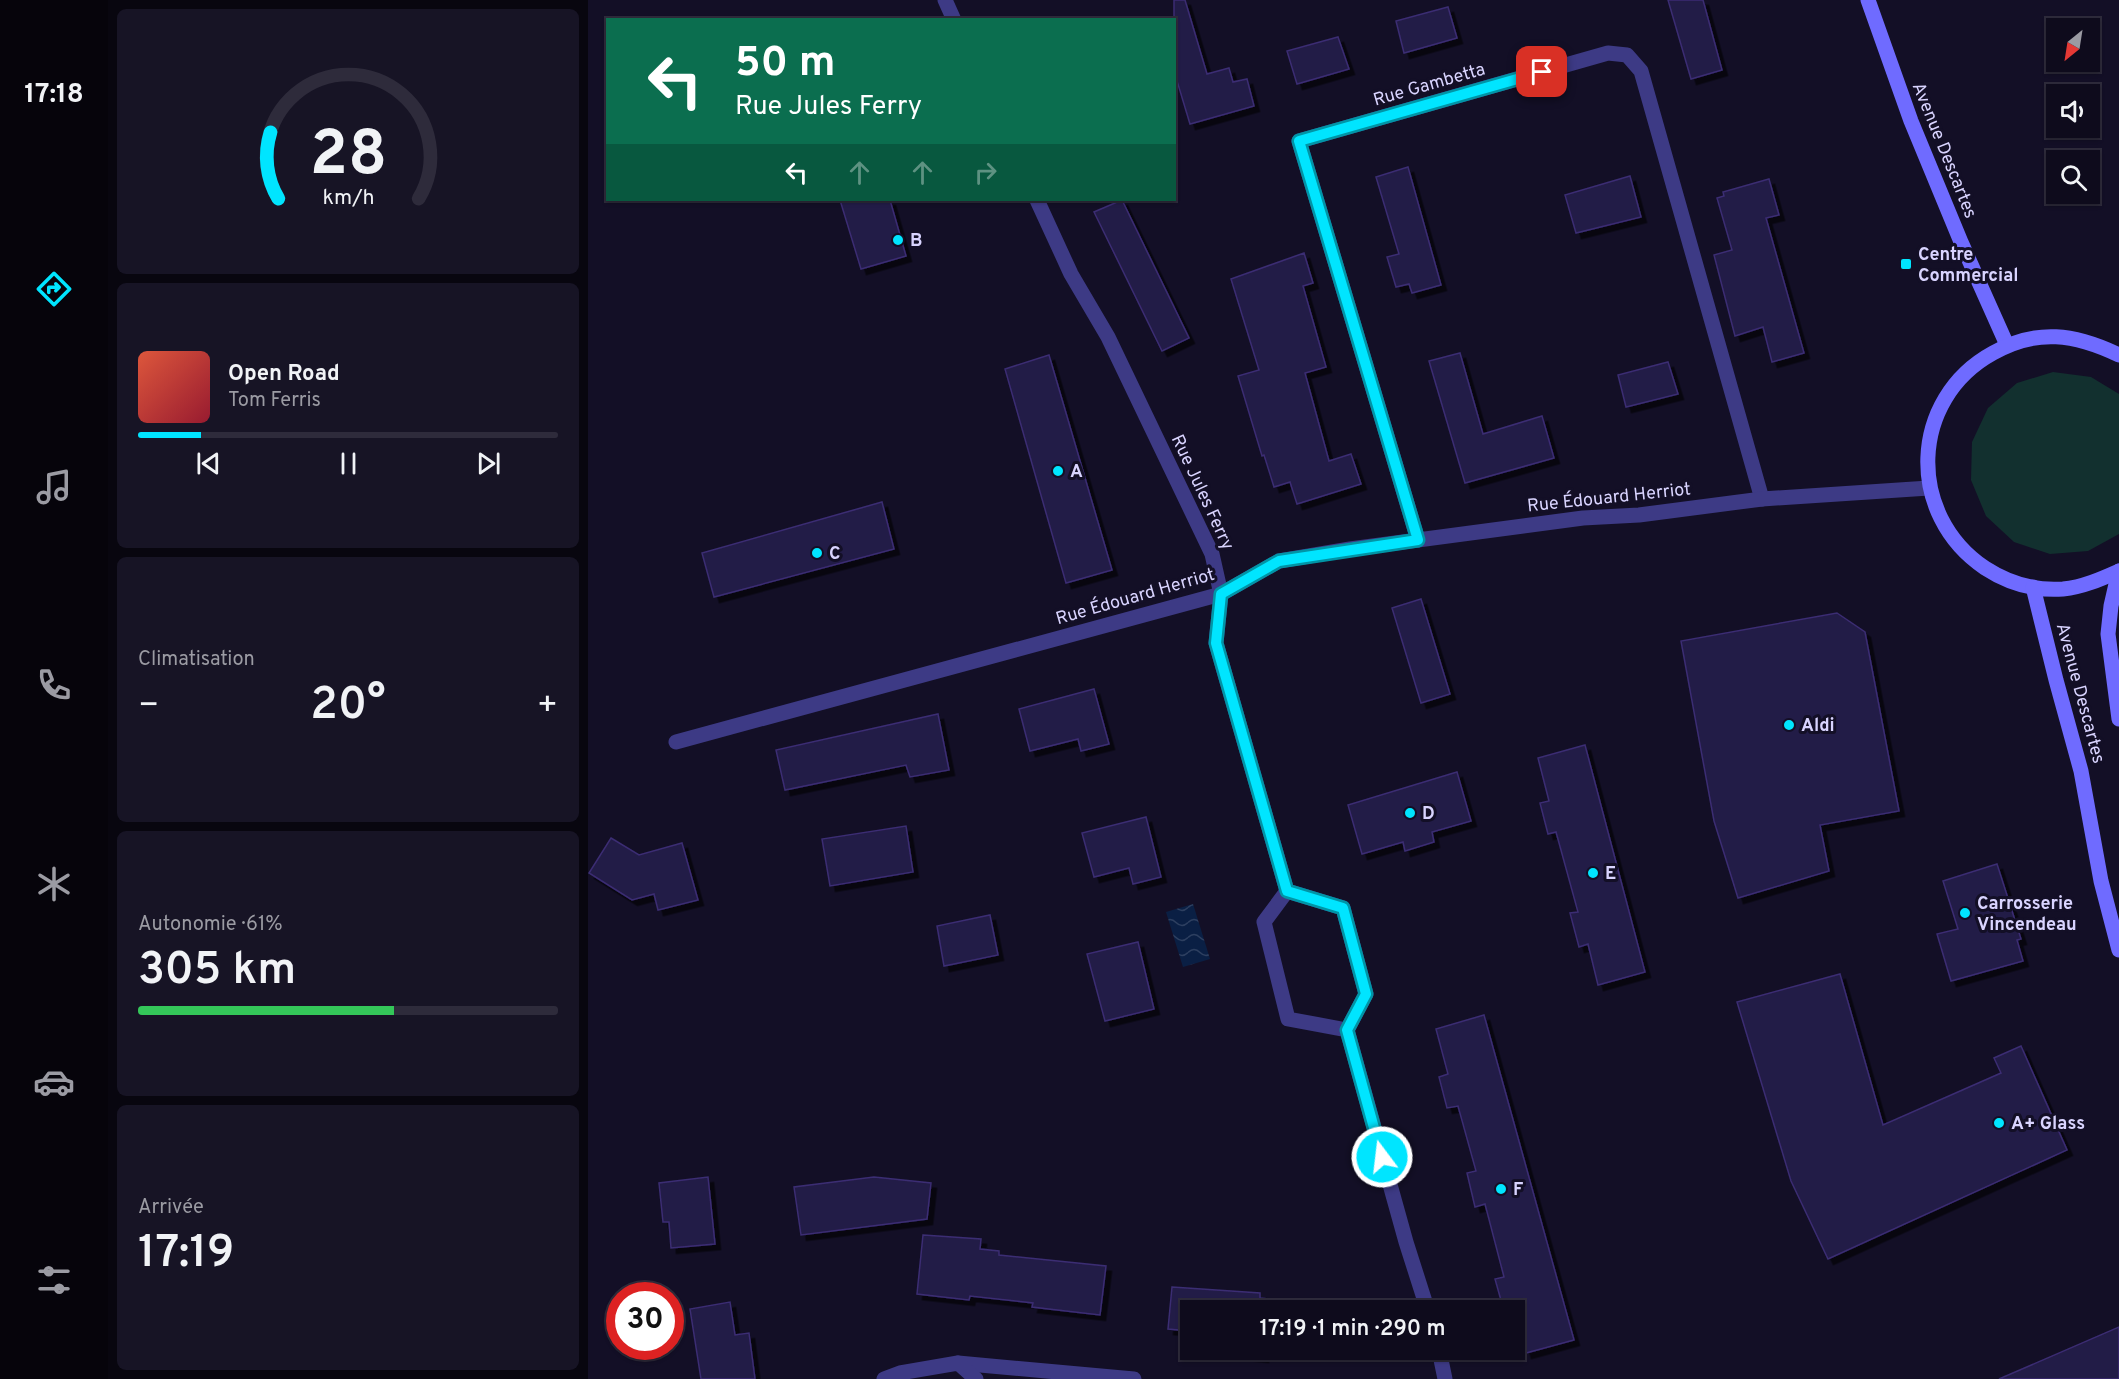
<!DOCTYPE html>
<html lang="fr">
<meta charset="utf-8">
<style>
:root{--surface:#0e0b1c;--page:#171425;--text:#f1f3f6;--muted:#9b9ba3;--line:#2e2b3b;--accent:#00e5ff}
body{margin:0;font-family:Overpass,sans-serif;background:var(--page);color:var(--text);height:100vh;display:flex;flex-direction:column;font-size:22px;white-space:nowrap}
*{box-sizing:border-box;margin:0}
p{font-size:20px;color:var(--muted)}
.icon{flex:none;width:33px;height:33px;fill:none;stroke:currentColor;stroke-width:2;stroke-linecap:round;stroke-linejoin:round}
.map{position:relative;flex:1;overflow:hidden}
.details{display:flex;flex-direction:column;gap:9px;padding:9px;background:#08060f;width:480px}
.details>*{flex:none}
.hud{position:absolute;left:18px;top:18px;width:570px;height:183px;border-radius:0px;box-shadow:0 2px 4px #0004,0 0 0 2px var(--line);background:#0b6e4f;color:#fff;overflow:hidden}
.needle{width:39px;rotate:210deg}
.controls{position:absolute;left:1458px;top:18px;display:grid;gap:12px}
.controls a{display:grid;place-items:center;width:54px;height:54px;border-radius:0px;background:var(--surface);box-shadow:0 2px 4px #0004,0 0 0 2px var(--line);font-size:30px}
.speed{position:absolute;left:18px;top:1282px;display:flex;gap:12px;font-size:30px;font-weight:700;text-align:center}
.speed>*{display:grid;place-content:center;width:78px;height:78px;border-radius:50%;background:var(--surface);box-shadow:0 2px 4px #0004,0 0 0 2px var(--line);line-height:1}
.speed .limit{border:9px solid #d22;background:#fff;color:#111}
.pin{position:absolute;display:grid;place-items:center;width:51px;height:51px;color:#fff;margin:-26px;border-radius:12px;box-shadow:0 3px 9px #0006}
.me{position:absolute;width:66px;margin:-33px;rotate:345deg;stroke-linejoin:round;filter:drop-shadow(0 0 4px #0008)}
.turn{display:flex;align-items:center;gap:21px;height:126px;padding:0 30px;font-size:27px}
.turn .icon{width:78px;height:78px;stroke-width:2.5}
.turn b{display:block;font-size:42px;line-height:51px}
.lanes{display:flex;align-items:center;height:57px;padding:0 30px;background:#0003;justify-content:center;gap:30px;direction:ltr}
.lanes .off{opacity:.35}
.big{font-size:45px;font-weight:600;line-height:1.1}
.details .card{flex:1;display:flex;flex-direction:column;justify-content:center;gap:9px;min-width:0;padding:0 21px;border-radius:9px;background:var(--page)}
.details .dial{align-items:center;gap:0}
.dial svg{height:156px;overflow:visible;fill:none;stroke:var(--line);stroke-width:7;stroke-linecap:round;text-anchor:middle}
.dial text{fill:var(--text);stroke:none}
.song{display:flex;align-items:center;gap:18px}
.cover{width:72px;height:72px;border-radius:9px;background:linear-gradient(135deg,hsl(10 70% 55%),hsl(350 70% 35%))}
.played{height:6px;border-radius:3px;background:linear-gradient(90deg,var(--accent) 15%,var(--line) 15%)}
.keys{display:flex;justify-content:space-around;direction:ltr}
.heat{display:flex;justify-content:space-between;align-items:center;font-size:33px;direction:ltr}
.charge{height:9px;border-radius:4px;background:linear-gradient(90deg,#34c759 61%,var(--line) 0)}
.trip{position:absolute;left:592px;top:1300px;width:345px;height:60px;border-radius:0px;background:var(--surface);box-shadow:0 2px 4px #0004,0 0 0 2px var(--line);font-weight:600;line-height:60px;text-align:center}
main{display:flex;flex:1;min-height:0}
.dock{display:flex;flex-direction:column;width:108px;justify-content:space-around;align-items:center;background:#06040b;color:var(--muted)}
.dock .icon{width:42px;height:42px}
.dock .current{color:var(--accent)}
.dock b{font-size:27px;color:var(--text)}
.map>svg:first-child{display:block}
.green{fill:#12302f}
.water{fill:url(#water-waves)}
.building{fill:#241b47;stroke:#3b2d73;stroke-width:1.5;filter:url(#shadow)}
.lines{fill:none;stroke-linecap:round;stroke-linejoin:round}
.minor{stroke:#3d3a85;stroke-width:15}
.secondary{stroke:#6f6bff;stroke-width:15}
.route-casing{stroke:#0095a6;stroke-width:15}
.route{stroke:#00e5ff;stroke-width:10}
.poi-dot{fill:#00e5ff;stroke:#130f26;stroke-width:2}
.labels{text-anchor:middle;stroke-width:6;stroke-linejoin:round;paint-order:stroke}
.street-label{font-size:18px;fill:#d9d4ff;stroke:#130f26}
.poi-label{font-size:18px;font-weight:bold;fill:#d9d4ff;stroke:#130f26;text-anchor:start}
</style>
<main>
<nav class="dock">
<b>17:18</b>
<svg class="icon current" aria-label="directions" viewBox="0 0 24 24"><path d="M12 3l9 9-9 9-9-9zM9 14v-3h6M13 9l2 2-2 2"/></svg>
<svg class="icon" aria-label="music" viewBox="0 0 24 24"><path d="M9 18V5l10-2v13"/><circle cx="6" cy="18" r="3"/><circle cx="16" cy="16" r="3"/></svg>
<svg class="icon" aria-label="phone" viewBox="0 0 24 24"><path d="M5 4h4l2 5-3 2q2 4 5 5l2-3 5 2v4C11 20 4 13 5 4z"/></svg>
<svg class="icon" aria-label="climate" viewBox="0 0 24 24"><path d="M12 3v18M4 7l16 10M4 17L20 7"/></svg>
<svg class="icon" aria-label="car" viewBox="0 0 24 24"><path d="M5 17H2v-5l4-1 3-4h7l3 4 3 1v5h-3M9 17h6M6 11h13"/><circle cx="7" cy="17" r="2"/><circle cx="17" cy="17" r="2"/></svg>
<svg class="icon" aria-label="filters" viewBox="0 0 24 24"><path d="M4 7h16M4 17h16"/><circle cx="9" cy="7" r="2"/><circle cx="15" cy="17" r="2"/></svg>
</nav>
<section class="details">
<div class="card dial"><svg viewBox="0 0 100 80">
<path d="M14 69A42 42 0 1 1 86 69"/>
<path d="M14 69A42 42 0 0 1 10 35" stroke="#00e5ff"/>
<text x="50" y="56" font-size="32" font-weight="700">28</text>
<text x="50" y="72" font-size="11">km/h</text>
</svg></div>
<div class="card">
<div class="song"><i class="cover"></i><div><b>Open Road</b><p>Tom Ferris</p></div></div>
<div class="played"></div>
<div class="keys"><svg class="icon" aria-label="previous" viewBox="0 0 24 24"><path d="M18 5L8 12l10 7zM5 5v14"/></svg><svg class="icon" aria-label="pause" viewBox="0 0 24 24"><path d="M8 5v14M16 5v14"/></svg><svg class="icon" aria-label="next" viewBox="0 0 24 24"><path d="M6 5l10 7-10 7zM19 5v14"/></svg></div>
</div>
<div class="card"><p>Climatisation</p>
<div class="heat"><a>−</a><b class="big">20°</b><a>+</a></div>
</div>
<div class="card"><p>Autonomie · 61%</p><b class="big">305 km</b><div class="charge"></div></div>
<div class="card"><p>Arrivée</p><b class="big">17:19</b></div>
</section>
<div class="map">
<svg width="1531" height="1379" viewBox="0 0 1531 1379">
<defs>
<pattern id="water-waves" width="16" height="10" patternUnits="userSpaceOnUse" patternTransform="scale(1.5)"><rect width="16" height="10" fill="#0a1f44"/><path d="M0 5q4-4 8 0t8 0" fill="none" stroke="#2d3f60"/></pattern>
<filter id="shadow"><feDropShadow dx="5.5" dy="5.5" stdDeviation="0" flood-color="#0009"/></filter>
</defs>
<rect width="100%" height="100%" fill="#130f26"/>
<polygon class="green" points="1465,372 1503,377 1531,394 1531,534 1500,551 1462,554 1426,542 1398,516 1383,480 1384,442 1400,408 1429,383"/>
<polygon class="water" points="605,904 622,959 595,967 578,912"/>
<g class="building">
<polygon points="586,0 597,0 619,74 641,68 645,82 659,79 666,106 602,124 586,71"/>
<polygon points="1080,0 1115,0 1134,70 1103,79"/>
<polygon points="860,7 869,38 816,53 808,21"/>
<polygon points="750,37 761,69 709,84 699,51"/>
<polygon points="820,167 853,285 824,293 821,284 808,287 799,257 811,254 788,177"/>
<polygon points="1042,176 1053,217 988,233 977,195"/>
<polygon points="1181,179 1191,215 1178,218 1216,353 1184,362 1175,327 1147,336 1126,255 1144,250 1129,198 1136,196 1135,192"/>
<polygon points="252,200 302,200 318,256 273,269"/>
<polygon points="534,200 601,338 574,351 506,212"/>
<polygon points="716,253 725,283 715,286 738,367 717,373 741,461 763,454 773,484 709,504 702,482 686,487 676,455 674,456 650,376 671,370 643,279"/>
<polygon points="872,353 895,434 954,416 966,458 877,483 841,361"/>
<polygon points="461,355 524,570 478,583 417,369"/>
<polygon points="1080,362 1090,394 1038,407 1030,375"/>
<polygon points="294,502 306,549 126,597 114,553"/>
<polygon points="833,599 862,694 833,703 804,608"/>
<polygon points="1249,613 1277,632 1311,811 1232,825 1241,871 1150,898 1126,821 1093,641"/>
<polygon points="506,689 521,744 493,751 490,739 442,751 431,709"/>
<polygon points="350,714 361,770 322,777 318,765 197,790 188,750"/>
<polygon points="997,745 1057,972 1010,985 1000,944 991,947 982,913 990,912 968,832 960,834 952,803 961,801 950,758"/>
<polygon points="869,772 883,821 844,832 846,842 817,851 815,842 774,854 760,805"/>
<polygon points="558,817 573,877 545,884 541,868 506,877 494,833"/>
<polygon points="318,826 325,872 242,886 234,839"/>
<polygon points="23,838 51,855 94,843 110,900 70,910 66,894 44,900 1,873"/>
<polygon points="1409,864 1433,939 1429,940 1435,961 1363,981 1349,934 1370,929 1355,881"/>
<polygon points="402,915 410,955 356,966 349,926"/>
<polygon points="550,942 566,1009 517,1021 499,954"/>
<polygon points="1252,974 1295,1125 1413,1073 1406,1058 1433,1046 1479,1150 1240,1259 1203,1181 1149,1002"/>
<polygon points="896,1015 986,1340 938,1353 927,1311 916,1311 907,1279 916,1277 897,1204 887,1207 879,1173 888,1171 870,1106 859,1108 851,1077 860,1074 848,1029"/>
<polygon points="120,1177 127,1244 83,1248 81,1222 75,1222 71,1183"/>
<polygon points="286,1177 343,1183 339,1219 213,1235 206,1187"/>
<polygon points="335,1235 393,1239 392,1249 411,1251 411,1255 518,1266 512,1315 444,1307 445,1303 382,1296 381,1300 329,1294"/>
<polygon points="584,1287 672,1293 672,1298 680,1299 679,1311 603,1311 603,1333 600,1333 601,1331 580,1329"/>
<polygon points="142,1302 147,1335 161,1333 167,1379 113,1379 102,1309"/>
<polygon points="1531,1327 1531,1379 1411,1379"/>
<polygon points="638,1350 675,1350 675,1357 638,1353"/>
</g>
<g class="lines">
<g class="minor">
<polyline points="357,0 366,20"/>
<polyline points="449,200 483,274 520,337 624,554 633,594 628,643 699,891"/>
<polyline points="830,540 711,141 1020,53 1039,55 1053,71 1174,499"/>
<polyline points="88,742 633,594 691,561 762,549 995,518 1051,515 1174,499 1341,488"/>
<polygon points="699,891 755,908 778,994 759,1030 700,1019 676,922"/>
<polyline points="759,1030 818,1242 840,1311"/>
<polyline points="851,1350 857,1379"/>
<polyline points="370,1363 546,1379"/>
<polyline points="296,1379 312,1373 370,1363 388,1379"/>
</g>
<g class="secondary">
<polyline points="1280,0 1323,121 1373,242 1419,345"/>
<path d="M1531 355C1487 334 1449 328 1405 353 1321 399 1318 515 1397 568 1420 583 1447 591 1475 589 1495 587 1513 579 1531 571"/>
<polyline points="1531,571 1523,606 1520,634 1531,719"/>
<polyline points="1445,587 1468,680 1493,771 1513,881 1531,950"/>
</g>
</g>
<g class="lines">
<g class="route-casing">
<polyline id="route" points="794,1157 759,1030 778,994 755,908 699,891 628,643 633,594 691,561 830,540 711,141 954,72"/>
</g>
<use href="#route" class="route"/>
</g>
<g class="poi-dot">
<circle cx="310" cy="240" r="6"/>
<rect x="1312" y="258" width="12" height="12" rx="3"/>
<circle cx="470" cy="471" r="6"/>
<circle cx="229" cy="553" r="6"/>
<circle cx="1201" cy="725" r="6"/>
<circle cx="822" cy="813" r="6"/>
<circle cx="1005" cy="873" r="6"/>
<circle cx="1377" cy="913" r="6"/>
<circle cx="1411" cy="1123" r="6"/>
<circle cx="913" cy="1189" r="6"/>
</g>
<g class="labels">
<g class="street-label">
<text transform="translate(841 84) rotate(-16)" y="6">Rue Gambetta</text>
<text transform="translate(1357 150) rotate(68)" y="6">Avenue Descartes</text>
<text transform="translate(615 492) rotate(65)" y="6">Rue Jules Ferry</text>
<text transform="translate(1021 497) rotate(-6)" y="6">Rue Édouard Herriot</text>
<text transform="translate(547 596) rotate(-16)" y="6">Rue Édouard Herriot</text>
<text transform="translate(1493 693) rotate(75)" y="6">Avenue Descartes</text>
</g>
<g class="poi-label">
<text x="322" y="246">B</text>
<text x="1330" y="260">Centre<tspan x="1330" dy="21">Commercial</tspan></text>
<text x="482" y="477">A</text>
<text x="241" y="559">C</text>
<text x="1213" y="731">Aldi</text>
<text x="834" y="819">D</text>
<text x="1017" y="879">E</text>
<text x="1389" y="909">Carrosserie<tspan x="1389" dy="21">Vincendeau</tspan></text>
<text x="1423" y="1129">A+ Glass</text>
<text x="925" y="1195">F</text>
</g>
</g>
</svg>
<div class="controls">
<a><svg class="needle" viewBox="-14 -14 28 28"><path d="M0-13l5 13h-10z" fill="#e53935"/><path d="M0 13l5-13h-10z" fill="#9b9ba3"/></svg></a>
<a><svg class="icon" aria-label="sound" viewBox="0 0 24 24"><path d="M4 9h4l5-4v14l-5-4H4zM17 9q2 3 0 6"/></svg></a>
<a><svg class="icon" aria-label="search" viewBox="0 0 24 24"><circle cx="10" cy="10" r="6"/><path d="M15 15l6 6"/></svg></a>
</div>
<div class="speed"><div class="limit">30</div></div>
<div class="pin" style="left:954px;top:72px;background:#d93025"><svg class="icon" aria-label="arrive" viewBox="0 0 24 24"><path d="M6 21V4h12l-3 4 3 4H6"/></svg></div>
<svg class="me" style="left:794px;top:1157px" viewBox="-20 -20 40 40"><circle r="17" fill="#00e5ff" stroke="#fff" stroke-width="3"/><path d="M0-11L8 9 0 5-8 9z" fill="#fff"/></svg>
<div class="trip">17:19 · 1 min · 290 m</div>
<div class="hud">
<div class="turn"><svg class="icon" aria-label="left" viewBox="0 0 24 24"><path d="M17 20v-9H6M10 6l-5 5 5 5"/></svg><div><b>50 m</b>Rue Jules Ferry</div></div>
<div class="lanes"><svg class="icon" aria-label="left" viewBox="0 0 24 24"><path d="M17 20v-9H6M10 6l-5 5 5 5"/></svg><svg class="icon off" aria-label="ahead" viewBox="0 0 24 24"><path d="M12 20V5M6 11l6-6 6 6"/></svg><svg class="icon off" aria-label="ahead" viewBox="0 0 24 24"><path d="M12 20V5M6 11l6-6 6 6"/></svg><svg class="icon off" aria-label="right" viewBox="0 0 24 24"><path d="M7 20v-9h11M14 6l5 5-5 5"/></svg></div>
</div>
</div>
</main>
